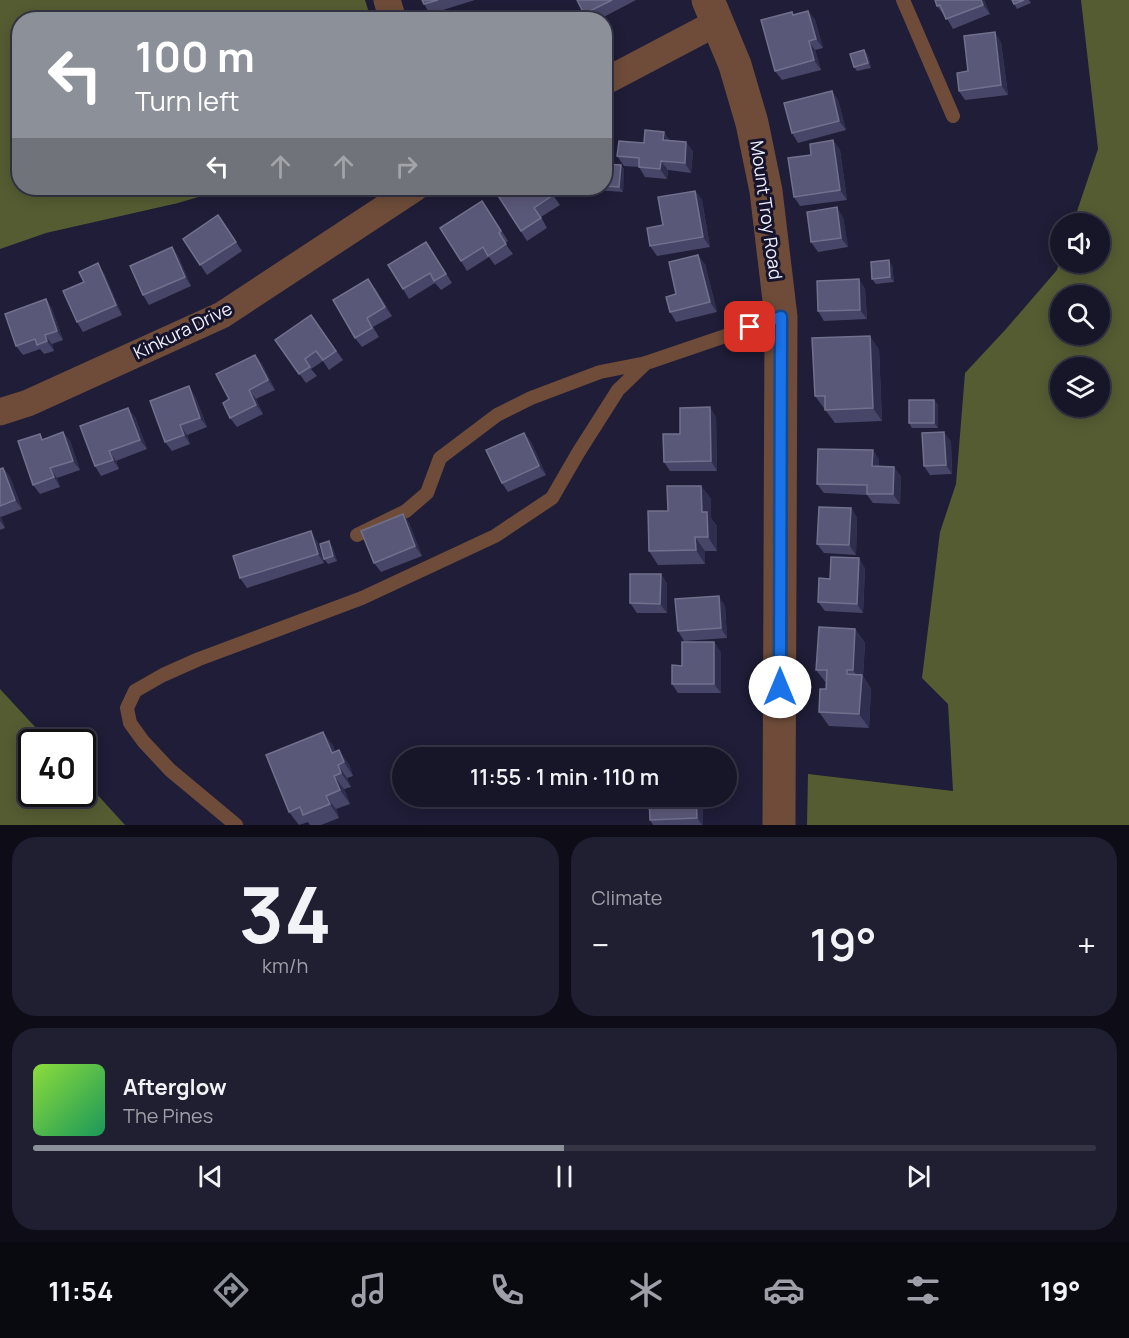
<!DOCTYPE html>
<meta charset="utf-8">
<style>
:root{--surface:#171629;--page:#201f31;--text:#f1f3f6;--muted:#9e9fa8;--line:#363546;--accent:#8c9099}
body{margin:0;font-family:Manrope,sans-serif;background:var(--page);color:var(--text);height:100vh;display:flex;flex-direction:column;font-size:22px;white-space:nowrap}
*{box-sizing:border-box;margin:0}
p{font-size:20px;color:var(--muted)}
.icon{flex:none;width:33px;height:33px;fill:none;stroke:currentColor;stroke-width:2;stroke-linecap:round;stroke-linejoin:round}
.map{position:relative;height:825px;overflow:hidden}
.side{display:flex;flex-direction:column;gap:12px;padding:12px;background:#0d0c17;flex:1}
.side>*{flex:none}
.banner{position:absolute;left:12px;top:12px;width:600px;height:183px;border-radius:24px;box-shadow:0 3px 15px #0003,0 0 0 2px var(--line);background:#8c9099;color:#fff;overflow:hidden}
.fabs{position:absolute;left:1050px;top:213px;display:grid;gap:12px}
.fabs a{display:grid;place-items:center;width:60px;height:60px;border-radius:50%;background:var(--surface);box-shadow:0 3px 15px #0003,0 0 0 2px var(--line);font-size:30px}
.speed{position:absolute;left:18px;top:729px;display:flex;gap:12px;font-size:30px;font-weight:700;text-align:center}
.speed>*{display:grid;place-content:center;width:78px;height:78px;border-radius:50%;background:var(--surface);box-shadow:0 3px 15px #0003,0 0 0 2px var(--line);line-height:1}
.speed .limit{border:3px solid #111;border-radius:9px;background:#fff;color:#111}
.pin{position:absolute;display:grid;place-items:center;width:51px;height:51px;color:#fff;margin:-26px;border-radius:12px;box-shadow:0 3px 9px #0006}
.me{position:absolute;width:66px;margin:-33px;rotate:0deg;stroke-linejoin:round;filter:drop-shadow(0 0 4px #0008)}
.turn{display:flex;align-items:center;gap:21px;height:126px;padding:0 24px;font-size:27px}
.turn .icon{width:78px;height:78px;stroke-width:2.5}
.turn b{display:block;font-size:42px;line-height:51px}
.lanes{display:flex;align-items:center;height:57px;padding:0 24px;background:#0003;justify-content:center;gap:30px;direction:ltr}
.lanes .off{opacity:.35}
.big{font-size:45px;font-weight:600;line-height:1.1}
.side .card{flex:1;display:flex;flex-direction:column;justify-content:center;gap:9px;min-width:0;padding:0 21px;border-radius:24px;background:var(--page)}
.side .dial{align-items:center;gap:0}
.dial b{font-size:78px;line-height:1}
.song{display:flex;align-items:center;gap:18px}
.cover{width:72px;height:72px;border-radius:9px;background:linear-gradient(135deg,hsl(90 70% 55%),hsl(150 70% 35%))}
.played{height:6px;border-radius:3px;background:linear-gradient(90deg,var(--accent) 50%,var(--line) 50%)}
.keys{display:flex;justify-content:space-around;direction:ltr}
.heat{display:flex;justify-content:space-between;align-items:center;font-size:33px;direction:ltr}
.side .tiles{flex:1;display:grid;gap:12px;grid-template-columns:1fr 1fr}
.card:last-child{grid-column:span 2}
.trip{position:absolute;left:392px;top:747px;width:345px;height:60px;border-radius:30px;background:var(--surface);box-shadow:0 3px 15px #0003,0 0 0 2px var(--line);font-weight:600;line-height:60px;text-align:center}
.menu{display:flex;height:96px;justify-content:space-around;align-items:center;background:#090910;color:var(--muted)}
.menu .icon{width:42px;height:42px}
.menu .selected{color:var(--accent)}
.menu b{font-size:27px;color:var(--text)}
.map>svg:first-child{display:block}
.forest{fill:#555c32;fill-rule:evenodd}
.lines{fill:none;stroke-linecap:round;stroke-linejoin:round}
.service{stroke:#6e4c39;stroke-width:14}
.minor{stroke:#6e4c39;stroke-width:27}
.tertiary{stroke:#6e4c39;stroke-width:33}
.wall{fill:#484668}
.shaded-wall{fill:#302e4e}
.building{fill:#5a5878;stroke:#71708d;stroke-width:1.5}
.route-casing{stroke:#114b97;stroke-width:15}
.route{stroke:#1a73e8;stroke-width:10}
.labels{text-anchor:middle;stroke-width:6;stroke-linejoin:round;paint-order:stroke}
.street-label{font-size:18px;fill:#f0f0fe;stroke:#16142c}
</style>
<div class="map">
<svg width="1129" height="825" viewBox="0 0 1129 825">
<rect width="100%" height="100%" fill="#1f1d37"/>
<g class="forest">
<polygon points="0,0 365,0 371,19 20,20 20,188 229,188 178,203 46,233 0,249"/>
<path d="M1081 0H1129V825H807L808 774 953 791 948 704 922 678 940 532 956 484 965 373 1006 329 1057 270 1060 259V262H1100V224L1073 223 1098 149ZM1060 296H1100V334H1060ZM1060 368H1100V406H1060Z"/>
<polygon points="0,689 49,742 32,742 32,794 82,794 83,779 125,825 0,825"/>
</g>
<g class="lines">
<g class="service">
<polyline points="903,0 953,116"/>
<polyline points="357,535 406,511 427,493 440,458 497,415 531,398 600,372 646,363"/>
<polyline points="236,825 170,770 143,741 130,723 127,708 135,691 163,675 199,659 362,598 495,536 552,498 578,453 618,390 646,363 781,317"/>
</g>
<g class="minor">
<polyline points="387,0 393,20"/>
<polyline points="604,82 718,22"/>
<polyline points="0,412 28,403 222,315 415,188"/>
</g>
<polyline class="tertiary" points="708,0 735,65 752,123 766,191 781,317 779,825"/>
</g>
<g class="wall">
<polygon points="422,0 475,0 430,14 424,4"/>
<polygon points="577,0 636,0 598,20 588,20"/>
<polygon points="935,0 984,0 990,14 953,29 945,15 944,15 937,6"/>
<polygon points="1012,0 1029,0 1031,3 1017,9"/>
<polygon points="808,11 815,20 823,48 815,50 821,70 782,80 775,71 794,15"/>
<polygon points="1001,42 1008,95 965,100 959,91 968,71"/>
<polygon points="864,50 868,55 871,68 857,71 854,67"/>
<polygon points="832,91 838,100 846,130 798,143 792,133"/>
<polygon points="664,132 670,141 686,142 693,152 691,173 668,170 667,179 645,177 639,167 624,166 617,156"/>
<polygon points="833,140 840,150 847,200 800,206 794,197 811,155"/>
<polygon points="604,164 621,165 624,169 623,192 595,190 593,188 604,188"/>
<polygon points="330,188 345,188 334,194"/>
<polygon points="493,188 548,188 560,205 541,217 547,228 527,241"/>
<polygon points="695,191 702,200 710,247 657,256 650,246 663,225"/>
<polygon points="489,211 508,241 505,243 513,254 495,265 489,257 467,271 461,261"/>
<polygon points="218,215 242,251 207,275 183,239"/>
<polygon points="843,217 848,247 818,252 811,242"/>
<polygon points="172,247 178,256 191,286 149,305 143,295"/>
<polygon points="432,251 452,283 441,290 435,283 409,299 403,289"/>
<polygon points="705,264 717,312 676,322 670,312 676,294"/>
<polygon points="892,265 894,282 876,284 872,279"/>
<polygon points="104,273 122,315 83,332 77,322"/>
<polygon points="859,279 865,289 867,319 824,321 818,311"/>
<polygon points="375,288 392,316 373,327 379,337 362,347 355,338"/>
<polygon points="46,299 52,309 63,340 52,344 54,351 44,354 40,349 23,355 16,346"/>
<polygon points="311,315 343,360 329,370 323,361 311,369 317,376 306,383 275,340"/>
<polygon points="879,349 882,421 835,423 815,396"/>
<polygon points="255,355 262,364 275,390 256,399 263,414 237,427 230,418 229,399"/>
<polygon points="195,396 207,427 187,435 190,444 172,451 165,442"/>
<polygon points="934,400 938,405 938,428 912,428 909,423"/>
<polygon points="135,417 147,449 116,461 119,469 101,476 95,466"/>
<polygon points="716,417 717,471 670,471 664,462 680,434"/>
<polygon points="63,432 70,441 80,470 57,478 60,487 40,494 33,485 44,439"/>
<polygon points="524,433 531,442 546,475 508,492 502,483"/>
<polygon points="951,441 952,474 930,475 924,466"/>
<polygon points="879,459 879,466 901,476 900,504 873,503 867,495 824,493 817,484"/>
<polygon points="3,468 10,477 22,509 1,517 5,528 0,530 0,469"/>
<polygon points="701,486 711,499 711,518 717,526 717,551 705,551 705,564 658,565 649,551 668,511"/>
<polygon points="851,508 857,518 856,555 824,553 817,544"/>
<polygon points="403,514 409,523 422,556 381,572 374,563"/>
<polygon points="317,541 324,563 247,588 240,578"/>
<polygon points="332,546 337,561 328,564 324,559"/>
<polygon points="865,568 863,613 825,611 818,602 830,579"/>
<polygon points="661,574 667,584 667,613 637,613 630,603"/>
<polygon points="725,606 727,638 684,641 678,631"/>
<polygon points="855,629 865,643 863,676 871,689 869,728 829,726 819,712 826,689 827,684 816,670"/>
<polygon points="721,652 721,693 678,693 672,684 682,666"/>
<polygon points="333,745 335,752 349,764 353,776 347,778 351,787 344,789 350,804 336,809 339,818 321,825 310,825 308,822 299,825 289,812"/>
<polygon points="664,796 707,796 707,804 703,805 703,825 653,825 650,820"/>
</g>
<g class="shaded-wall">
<polygon points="981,0 984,0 990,14 983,5"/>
<polygon points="808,11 815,20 823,48 816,39"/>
<polygon points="995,32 1001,42 1008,95 1001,85"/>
<polygon points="809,41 815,50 821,70 814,60"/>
<polygon points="864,50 868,55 871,68 868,63"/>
<polygon points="832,91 838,100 846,130 839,121"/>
<polygon points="664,132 670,141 663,140"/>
<polygon points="833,140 840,150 847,200 840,190"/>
<polygon points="686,142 693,152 691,173 685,163"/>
<polygon points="661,161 668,170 667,179 660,169"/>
<polygon points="621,165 624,169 623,192 619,187"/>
<polygon points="695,191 702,200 710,247 703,237"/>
<polygon points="837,207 843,217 848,247 841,238"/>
<polygon points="172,247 178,256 191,286 185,277"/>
<polygon points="698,255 705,264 717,312 710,302"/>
<polygon points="889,260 892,265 894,282 890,277"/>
<polygon points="98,263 104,273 122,315 116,305"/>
<polygon points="368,279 375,288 392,316 385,307"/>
<polygon points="859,279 865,289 867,319 860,310"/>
<polygon points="46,299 52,309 63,340 57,331"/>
<polygon points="45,335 52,344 54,351 47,341"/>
<polygon points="870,336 879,349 882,421 873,408"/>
<polygon points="255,355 262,364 275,390 268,380"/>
<polygon points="189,386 195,396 207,427 200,418"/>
<polygon points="249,390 256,399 263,414 256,405"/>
<polygon points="934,400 938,405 938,428 934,423"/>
<polygon points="710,407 716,417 717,471 711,461"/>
<polygon points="128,408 135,417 147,449 140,440"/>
<polygon points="180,425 187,435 190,444 184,435"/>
<polygon points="63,432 70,441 80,470 73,461"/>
<polygon points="944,432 951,441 952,474 946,465"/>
<polygon points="524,433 531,442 546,475 539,466"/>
<polygon points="873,450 879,459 879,475 872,466"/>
<polygon points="109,451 116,461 119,469 113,460"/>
<polygon points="894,467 901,476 900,504 893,494"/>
<polygon points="3,468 10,477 22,509 15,500"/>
<polygon points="50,468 57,478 60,487 54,477"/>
<polygon points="701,486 711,499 711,518 717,526 717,551 708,537 702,512"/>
<polygon points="851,508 857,518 856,555 849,545"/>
<polygon points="403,514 409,523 422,556 415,546"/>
<polygon points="0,516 1,517 5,528 0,521"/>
<polygon points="311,531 317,541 324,563 318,554"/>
<polygon points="695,537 705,551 705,564 696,550"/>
<polygon points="329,541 332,546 337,561 333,556"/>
<polygon points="859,558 865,568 863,613 857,604"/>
<polygon points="661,574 667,584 667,613 660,604"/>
<polygon points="719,596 725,606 727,638 721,628"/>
<polygon points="855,629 865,643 863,676 871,689 869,728 859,714 861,682 853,670"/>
<polygon points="714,642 721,652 721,693 714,684"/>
<polygon points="323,732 333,745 340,764 332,753"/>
<polygon points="339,750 349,764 353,776 344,762"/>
<polygon points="338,765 347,778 351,787 341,773"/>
<polygon points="334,776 344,789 350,804 340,790"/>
<polygon points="326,796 336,809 339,818 330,804"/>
<polygon points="696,796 703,805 703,825 702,825 697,818"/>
<polygon points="701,796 707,796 707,804"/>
</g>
<g class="building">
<polygon points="422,0 438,0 424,4"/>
<polygon points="577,0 612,0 584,14"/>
<polygon points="935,0 981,0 983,5 946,19 940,5 937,6"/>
<polygon points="1012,0 1024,0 1014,4"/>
<polygon points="808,11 816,39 809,41 814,60 775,71 761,20 792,12 793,15"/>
<polygon points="995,32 1001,85 959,91 957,73 968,71 964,36"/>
<polygon points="864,50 868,63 854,67 850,54"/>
<polygon points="832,91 839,121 792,133 784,103"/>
<polygon points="645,130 664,132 663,140 686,142 685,163 661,161 660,169 639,167 639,158 617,156 619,141 644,143"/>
<polygon points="833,140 840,190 794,197 788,158 811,155 810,144"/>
<polygon points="604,164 621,165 619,187 604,186"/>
<polygon points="493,188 548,188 553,195 534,208 541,218 521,231"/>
<polygon points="695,191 703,237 650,246 647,228 663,225 658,197"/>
<polygon points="482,201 501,231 499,233 506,244 488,256 483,247 461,261 440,228"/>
<polygon points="837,207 841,238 811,242 807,212"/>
<polygon points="218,215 236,242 200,265 183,239"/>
<polygon points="426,242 446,274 434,281 430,273 403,289 388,265"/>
<polygon points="172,247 185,277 143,295 130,266"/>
<polygon points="698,255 710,302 670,312 666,297 676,294 669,262"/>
<polygon points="889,260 890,277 872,279 871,262"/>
<polygon points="98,263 116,305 77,322 63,291 84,282 79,272"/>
<polygon points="368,279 385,307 367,318 372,328 355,338 333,300"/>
<polygon points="859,279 860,310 818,311 817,281"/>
<polygon points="46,299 57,331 45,335 47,341 37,345 35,339 16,346 5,314"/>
<polygon points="311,315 336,351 323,360 316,351 305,359 310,367 299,374 275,340"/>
<polygon points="870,336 873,408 825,410 825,396 815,396 812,338"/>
<polygon points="255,355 268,380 249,390 256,405 230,418 223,403 229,399 216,374"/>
<polygon points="189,386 200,418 180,425 184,435 165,442 150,401"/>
<rect x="909" y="400" width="25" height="23"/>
<polygon points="710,407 711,461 664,462 663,434 680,434 680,408"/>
<polygon points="128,408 140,440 109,451 113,460 95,466 80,426"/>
<polygon points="63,432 73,461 50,468 54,477 33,485 18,441 40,434 42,440"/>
<polygon points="944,432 946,465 924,466 922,433"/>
<polygon points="524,433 539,466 502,483 486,450"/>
<polygon points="818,449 873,450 872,466 894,467 893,494 867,494 867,485 817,484"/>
<polygon points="3,468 15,500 0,506 0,469"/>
<polygon points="667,486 701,486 702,512 707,512 708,537 695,537 696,550 649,551 648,511 668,511"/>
<polygon points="819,507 851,508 849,545 817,544"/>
<polygon points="403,514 415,546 374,563 361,531"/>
<polygon points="311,531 318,554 240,578 233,556"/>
<polygon points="329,541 333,556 324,559 320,544"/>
<polygon points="831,557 859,558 857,604 818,602 819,578 830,579"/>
<polygon points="630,574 661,574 660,604 630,603"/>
<polygon points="719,596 721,628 678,631 675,599"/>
<polygon points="819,627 855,629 853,670 847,670 847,674 862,675 859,714 819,712 820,689 826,689 827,670 816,670"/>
<polygon points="682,642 714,642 714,684 672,684 672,665 682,666"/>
<polygon points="323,732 332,753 339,750 344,762 338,765 341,773 334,776 340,790 326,796 330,804 303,815 300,807 289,812 266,755"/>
<polygon points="664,796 696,796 697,818 650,820 649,798 664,797"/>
</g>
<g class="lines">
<g class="route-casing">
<polyline id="route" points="750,327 781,317 780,687"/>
</g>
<use href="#route" class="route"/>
</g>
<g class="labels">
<g class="street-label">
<text transform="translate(766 210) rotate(82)" y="6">Mount Troy Road</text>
<text transform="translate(183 331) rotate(-26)" y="6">Kinkura Drive</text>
</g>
</g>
</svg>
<div class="fabs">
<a><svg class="icon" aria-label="sound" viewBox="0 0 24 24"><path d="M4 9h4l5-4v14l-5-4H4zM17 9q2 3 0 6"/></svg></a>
<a><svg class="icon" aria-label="search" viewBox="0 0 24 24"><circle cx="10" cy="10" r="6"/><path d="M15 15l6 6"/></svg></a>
<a><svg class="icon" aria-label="layers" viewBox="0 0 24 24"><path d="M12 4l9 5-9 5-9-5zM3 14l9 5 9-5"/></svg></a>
</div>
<div class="speed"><div class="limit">40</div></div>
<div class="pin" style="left:750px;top:327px;background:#d93025"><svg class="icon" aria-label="arrive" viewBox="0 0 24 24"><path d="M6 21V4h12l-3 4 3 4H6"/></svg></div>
<svg class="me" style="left:780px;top:687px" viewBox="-20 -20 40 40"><circle r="19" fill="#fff"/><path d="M0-13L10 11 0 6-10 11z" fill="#1a73e8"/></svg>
<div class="trip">11:55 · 1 min · 110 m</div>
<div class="banner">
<div class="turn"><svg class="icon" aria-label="left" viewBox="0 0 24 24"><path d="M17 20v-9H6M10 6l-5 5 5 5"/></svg><div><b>100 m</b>Turn left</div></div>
<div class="lanes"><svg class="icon" aria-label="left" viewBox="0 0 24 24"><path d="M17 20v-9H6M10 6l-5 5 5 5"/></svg><svg class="icon off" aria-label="ahead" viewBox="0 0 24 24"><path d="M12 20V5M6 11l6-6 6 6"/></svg><svg class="icon off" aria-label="ahead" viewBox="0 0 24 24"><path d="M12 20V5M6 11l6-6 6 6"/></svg><svg class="icon off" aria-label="right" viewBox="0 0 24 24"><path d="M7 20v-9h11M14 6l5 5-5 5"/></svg></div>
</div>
</div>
<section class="side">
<div class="tiles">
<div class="card dial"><b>34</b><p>km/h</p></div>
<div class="card"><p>Climate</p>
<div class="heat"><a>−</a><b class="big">19°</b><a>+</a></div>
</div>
<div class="card">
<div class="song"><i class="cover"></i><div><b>Afterglow</b><p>The Pines</p></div></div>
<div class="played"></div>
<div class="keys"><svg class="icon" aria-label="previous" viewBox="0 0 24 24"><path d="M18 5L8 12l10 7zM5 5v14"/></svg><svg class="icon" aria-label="pause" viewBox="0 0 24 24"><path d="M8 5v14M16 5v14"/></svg><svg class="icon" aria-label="next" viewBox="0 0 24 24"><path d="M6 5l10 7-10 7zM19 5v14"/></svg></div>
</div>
</div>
</section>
<nav class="menu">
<b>11:54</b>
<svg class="icon selected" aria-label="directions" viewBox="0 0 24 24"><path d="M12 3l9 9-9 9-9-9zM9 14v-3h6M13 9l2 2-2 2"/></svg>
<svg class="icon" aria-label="music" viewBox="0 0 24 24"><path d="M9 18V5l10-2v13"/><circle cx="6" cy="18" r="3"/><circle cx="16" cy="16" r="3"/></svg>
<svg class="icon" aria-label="phone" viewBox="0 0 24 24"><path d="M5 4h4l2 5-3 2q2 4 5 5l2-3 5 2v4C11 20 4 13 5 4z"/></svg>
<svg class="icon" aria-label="climate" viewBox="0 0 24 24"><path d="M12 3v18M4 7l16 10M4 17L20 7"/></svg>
<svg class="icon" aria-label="car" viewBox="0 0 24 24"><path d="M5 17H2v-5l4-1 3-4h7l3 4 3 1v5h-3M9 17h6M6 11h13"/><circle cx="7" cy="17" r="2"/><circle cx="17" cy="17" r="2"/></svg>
<svg class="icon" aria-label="filters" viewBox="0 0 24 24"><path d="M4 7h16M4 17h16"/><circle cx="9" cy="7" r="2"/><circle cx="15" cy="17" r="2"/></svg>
<b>19°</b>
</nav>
